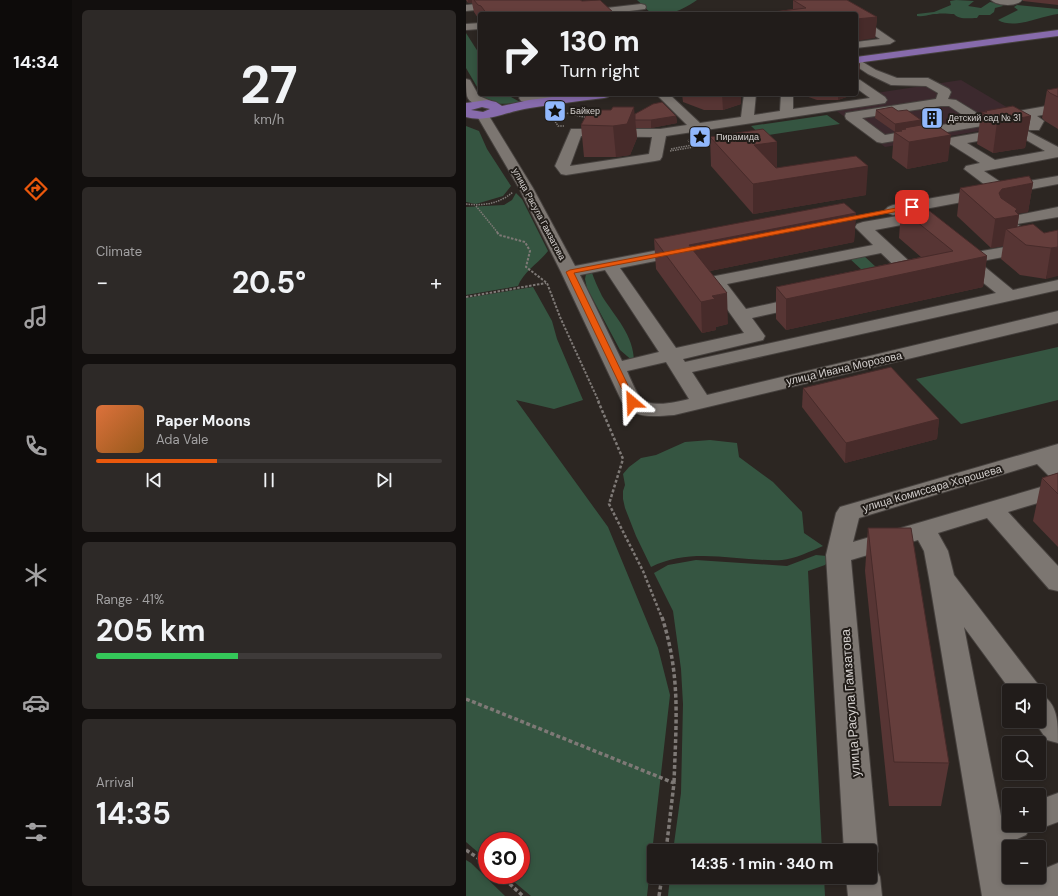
<!DOCTYPE html>
<meta charset="utf-8">
<style>
:root{--surface:#211c1a;--page:#2d2927;--text:#f1f3f6;--muted:#a2a1a2;--line:#3e3a39;--accent:#ea580c}
body{margin:0;font-family:"DM Sans",sans-serif;background:var(--page);color:var(--text);height:100vh;display:flex;flex-direction:column;font-size:15px;white-space:nowrap}
*{box-sizing:border-box;margin:0}
p{font-size:13px;color:var(--muted)}
.icon{flex:none;width:22px;height:22px;fill:none;stroke:currentColor;stroke-width:2;stroke-linecap:round;stroke-linejoin:round}
.map{position:relative;flex:1;overflow:hidden}
.details{display:flex;flex-direction:column;gap:10px;padding:10px;background:#120f0e;width:394px}
.details>*{flex:none}
.hud{position:absolute;left:12px;top:12px;width:380px;height:84px;border-radius:4px;box-shadow:0 2px 6px #0003,0 0 0 1px var(--line);background:#211c1a;color:var(--text);overflow:hidden}
.controls{position:absolute;left:536px;top:684px;display:grid;gap:8px}
.controls a{display:grid;place-items:center;width:44px;height:44px;border-radius:4px;background:var(--surface);box-shadow:0 2px 6px #0003,0 0 0 1px var(--line);font-size:20px}
.speed{position:absolute;left:12px;top:832px;display:flex;gap:8px;font-size:20px;font-weight:700;text-align:center}
.speed>*{display:grid;place-content:center;width:52px;height:52px;border-radius:50%;background:var(--surface);box-shadow:0 2px 6px #0003,0 0 0 1px var(--line);line-height:1}
.speed .limit{border:6px solid #d22;background:#fff;color:#111}
.pin{position:absolute;display:grid;place-items:center;width:34px;height:34px;color:#fff;margin:-17px;border-radius:8px;box-shadow:0 2px 6px #0006}
.me{position:absolute;width:44px;margin:-22px;rotate:334deg;stroke-linejoin:round;filter:drop-shadow(0 0 3px #0008)}
.turn{display:flex;align-items:center;gap:14px;height:84px;padding:0 16px;font-size:18px}
.turn .icon{width:52px;height:52px;stroke-width:2.5}
.turn b{display:block;font-size:28px;line-height:34px}
.big{font-size:30px;font-weight:700;line-height:1.1}
.details .widget{flex:1;display:flex;flex-direction:column;justify-content:center;gap:6px;min-width:0;padding:0 14px;border-radius:6px;background:var(--page)}
.details .dial{align-items:center;gap:0}
.dial b{font-size:52px;line-height:1}
.song{display:flex;align-items:center;gap:12px}
.cover{width:48px;height:48px;border-radius:6px;background:linear-gradient(135deg,hsl(20 70% 55%),hsl(30 70% 35%))}
.played{height:4px;border-radius:2px;background:linear-gradient(90deg,var(--accent) 35%,var(--line) 35%)}
.keys{display:flex;justify-content:space-around;direction:ltr}
.heat{display:flex;justify-content:space-between;align-items:center;font-size:22px;direction:ltr}
.charge{height:6px;border-radius:3px;background:linear-gradient(90deg,#34c759 41%,var(--line) 0)}
.trip{position:absolute;left:181px;top:844px;width:230px;height:40px;border-radius:4px;background:var(--surface);box-shadow:0 2px 6px #0003,0 0 0 1px var(--line);font-weight:700;line-height:40px;text-align:center}
main{display:flex;flex:1;min-height:0}
.tab-bar{display:flex;flex-direction:column;width:72px;justify-content:space-around;align-items:center;background:#0d0b0a;color:var(--muted)}
.tab-bar .icon{width:28px;height:28px}
.tab-bar .selected{color:var(--accent)}
.tab-bar b{font-size:18px;color:var(--text)}
.map>svg:first-child{display:block}
.education{fill:#3c292e}
.green{fill:#355541}
.lines{fill:none;stroke-linecap:round;stroke-linejoin:round}
.minor-casing{stroke:#46413e;stroke-width:2}
.major-casing{stroke:#46413e;stroke-width:2}
.path-far3{stroke:#7e7976;stroke-width:1.5;stroke-dasharray:1.5 1;stroke-linecap:butt}
.path-far2{stroke:#7e7976;stroke-width:2;stroke-dasharray:2.5 1.5;stroke-linecap:butt}
.path-far1{stroke:#7e7976;stroke-width:2.5;stroke-dasharray:3 2;stroke-linecap:butt}
.path{stroke:#7e7976;stroke-width:3.5;stroke-dasharray:4 2.5;stroke-linecap:butt}
.minor{fill:#7c7671;fill-rule:evenodd}
.major{fill:#876bac;fill-rule:evenodd}
.wall{fill:#573534}
.shaded-wall{fill:#472b2a}
.building{fill:#653e3c;stroke:#472b2a}
.route{fill:#ea580c;stroke:#983908}
.labels{text-anchor:middle;stroke-width:4;stroke-linejoin:round;paint-order:stroke}
.far-poi-label{font-size:9px;fill:#d4d0ce;stroke:#221d19;text-anchor:start}
.far-street-label{font-size:9px;fill:#d4d0ce;stroke:#221d19}
.street-label{font-size:11px;fill:#d4d0ce;stroke:#221d19}
.near-street-label{font-size:13px;fill:#d4d0ce;stroke:#221d19}
</style>
<main>
<nav class="tab-bar">
<b>14:34</b>
<svg class="icon selected" aria-label="directions" viewBox="0 0 24 24"><path d="M12 3l9 9-9 9-9-9zM9 14v-3h6M13 9l2 2-2 2"/></svg>
<svg class="icon" aria-label="music" viewBox="0 0 24 24"><path d="M9 18V5l10-2v13"/><circle cx="6" cy="18" r="3"/><circle cx="16" cy="16" r="3"/></svg>
<svg class="icon" aria-label="phone" viewBox="0 0 24 24"><path d="M5 4h4l2 5-3 2q2 4 5 5l2-3 5 2v4C11 20 4 13 5 4z"/></svg>
<svg class="icon" aria-label="climate" viewBox="0 0 24 24"><path d="M12 3v18M4 7l16 10M4 17L20 7"/></svg>
<svg class="icon" aria-label="car" viewBox="0 0 24 24"><path d="M5 17H2v-5l4-1 3-4h7l3 4 3 1v5h-3M9 17h6M6 11h13"/><circle cx="7" cy="17" r="2"/><circle cx="17" cy="17" r="2"/></svg>
<svg class="icon" aria-label="filters" viewBox="0 0 24 24"><path d="M4 7h16M4 17h16"/><circle cx="9" cy="7" r="2"/><circle cx="15" cy="17" r="2"/></svg>
</nav>
<section class="details">
<div class="widget dial"><b>27</b><p>km/h</p></div>
<div class="widget"><p>Climate</p>
<div class="heat"><a>−</a><b class="big">20.5°</b><a>+</a></div>
</div>
<div class="widget">
<div class="song"><i class="cover"></i><div><b>Paper Moons</b><p>Ada Vale</p></div></div>
<div class="played"></div>
<div class="keys"><svg class="icon" aria-label="previous" viewBox="0 0 24 24"><path d="M18 5L8 12l10 7zM5 5v14"/></svg><svg class="icon" aria-label="pause" viewBox="0 0 24 24"><path d="M8 5v14M16 5v14"/></svg><svg class="icon" aria-label="next" viewBox="0 0 24 24"><path d="M6 5l10 7-10 7zM19 5v14"/></svg></div>
</div>
<div class="widget"><p>Range · 41%</p><b class="big">205 km</b><div class="charge"></div></div>
<div class="widget"><p>Arrival</p><b class="big">14:35</b></div>
</section>
<div class="map">
<svg width="592" height="896" viewBox="0 0 592 896">
<rect width="100%" height="100%" fill="#2c2622"/>
<polygon class="education" points="495,80 566,122 419,147 368,109 421,101 410,93"/>
<g class="green">
<path d="M171 0H231C222 7 200 18 188 14 182 12 176 4 171 0Z"/>
<path d="M490 0 508 1 502 6 515 8 524 2 535 4 537 6 529 8 528 12 524 15H513L511 18C504 18 493 20 488 14 483 14 476 13 471 14 462 14 461 17 451 16V14L468 12 485 5 484 1Z"/>
<path d="M551 5 592 9V14C574 16 549 30 532 20L552 10 548 7Z"/>
<polygon points="0,33 14,55 14,92 0,68"/>
<path d="M15 94H43L45 97 54 102C42 104 22 107 15 94Z"/>
<polygon points="361,115 374,124 296,136 285,126"/>
<polygon points="0,126 13,131 21,149 45,186 37,196 10,204 0,202"/>
<path d="M50 193 56 199 82 251C73 263 58 271 52 286L0 295V207L38 205 46 200Z"/>
<polygon points="397,255 411,268 397,271 383,258"/>
<path d="M125 270C128 279 132 288 136 296 149 317 168 335 168 362L154 350 121 288 119 279 120 274Z"/>
<polygon points="67,287 86,321 91,339 117,400 88,409 50,400 142,527 192,648 204,695 181,896 65,896 40,875 55,875 55,841 21,841 21,860 0,842 0,298"/>
<polygon points="592,347 592,400 495,424 450,379"/>
<path d="M244 440 271 443 273 457 307 482 336 512 338 533 357 546C345 551 329 559 316 560 272 562 227 546 185 567L170 536 159 508 157 499V491L159 485 157 474 163 467 175 458 190 455 219 442Z"/>
<polygon points="350,555 361,556 363,560 359,565 342,571 356,851 207,851 215,793 217,704 215,669 207,611 188,573 202,565 230,560 321,566"/>
<polygon points="0,860 5,863 39,896 0,896"/>
<polygon points="204,877 358,877 359,896 202,896"/>
</g>
<g class="lines">
<g class="minor-casing">
<g id="minor">
<polygon points="51,0 85,0 80,3 0,11 0,5"/>
<path d="M525 0H556C551 7 531 6 525 0Z"/>
<polygon points="175,4 179,5 180,7 179,9 140,14 109,14 114,11"/>
<polygon points="390,16 394,17 429,41 424,44 390,48 390,42 414,39 390,24"/>
<polygon points="14,23 14,29 0,30 0,24"/>
<path d="M390 58 410 70 431 78H462L483 89 485 92 482 99 490 100 521 119 523 122 521 125 516 126 416 143 411 142 380 119 379 116 380 113 470 99 472 93 460 86 425 85 402 74 390 66ZM475 106H483L504 120 419 135 396 118Z"/>
<path d="M0 79 4 80 13 96 25 101 27 104 25 107C18 109 3 104 1 96 0 91 0 84 0 79Z"/>
<path d="M390 79 394 80 419 97 421 100 419 103 200 136 196 157 194 160 189 161 100 175 95 174 89 166 105 129H194L221 125 190 94H203L234 123 275 117 278 94H290L288 115 314 111 315 94H327V109L404 98 390 88ZM115 136 186 137 183 154 104 166Z"/>
<polygon points="61,94 97,94 95,97 91,98 59,102 55,101 53,98 55,95"/>
<polygon points="592,104 592,112 571,116 578,121 573,130 563,130 561,127 564,122 552,114 553,111 558,110"/>
<path d="M17 112 22 113 23 116 67 188 109 266 219 245 225 246 227 250 225 254 154 268 210 348 278 333 241 281 244 277 407 245 389 227 391 224 397 222 449 213 455 215 468 227 466 230C457 233 453 229 446 223L409 230 456 273 459 277C454 284 444 285 437 283L434 279 438 275 415 253 261 284 280 309 339 296 345 297 348 301 345 305 286 318 299 336 297 340 217 359 219 362 530 293 490 261 488 257 490 253 496 252 502 253 547 290 592 280V290L226 372 241 395 592 311V323L208 415C189 416 168 420 156 402L95 272 53 188 11 116 12 113ZM139 270 193 352 156 361 114 275ZM200 362 223 399C211 402 183 409 174 397 169 390 165 380 161 371Z"/>
<path d="M552 126 592 147V157L518 171 539 185 592 176V184L427 215 422 213 419 210 422 207 427 205 523 188 498 169 500 166 514 163 484 144 482 141 484 138 489 137ZM550 134 579 151 529 160 501 143Z"/>
<polygon points="592,207 592,217 551,224 573,241 588,238 592,239 592,251 585,248 516,261 510,260 508,256 510,252 556,244 532,225 530,222 532,219"/>
<path d="M592 444V479L584 477 571 464 393 518 387 542 592 482V497L542 512 592 566V591L583 589 521 518 472 533 482 551 488 575 571 683 575 691 574 694C592 703 592 722 592 743L581 740 568 721H573V691H545L498 627 535 816 543 813V825H573V800L592 793V822L573 829 565 826 560 835 540 844 543 859V877H546L547 882 559 877H573V871L592 863V896H516L463 578 458 551 452 540 385 560 412 851 407 862 404 863V851H378L360 555 370 513 374 507Z"/>
<polygon points="404,864 409,866 414,877 416,896 382,896 380,877 404,877"/>
</g>
</g>
<g class="major-casing">
<g id="major">
<polygon points="592,30 592,36 390,63 390,57"/>
<path d="M110 94H144L142 97 138 98C113 101 88 104 64 108 42 111 22 123 0 117V103L21 100 30 102 36 106 63 100ZM16 107 24 109 17 112 5 110Z"/>
</g>
</g>
<g class="path-far3">
<polyline points="96,112 122,118"/>
<polyline points="84,113 92,126 98,126"/>
<polyline points="236,139 242,145"/>
<polyline points="205,149 226,145 222,140"/>
<polyline points="204,151 246,144"/>
<path d="M0 204C17 206 33 204 47 192"/>
<polyline points="10,206 32,233"/>
</g>
<g class="path-far2">
<polyline points="31,232 33,235 59,242 64,251 60,267 81,283 94,317 133,402"/>
<polyline points="0,297 80,283"/>
</g>
<polyline class="path-far1" points="132,401 157,459 143,504 177,571 196,618"/>
<g class="path">
<path d="M196 617C215 677 210 722 208 783"/>
<polyline points="0,699 208,783 200,851"/>
<polyline points="0,850 21,864"/>
<polyline points="34,875 57,896"/>
<polyline points="193,896 196,877"/>
</g>
<use href="#minor" class="minor"/>
<use href="#major" class="major"/>
</g>
<g class="wall">
<polygon points="0,0 114,0 116,1 149,14 14,14 14,21 8,12 6,3 2,3"/>
<polygon points="327,0 411,17 409,38 390,14 307,14 307,12 327,9"/>
<polygon points="557,0 592,0 592,5 557,1"/>
<polygon points="592,88 592,129 579,121 576,118 581,90"/>
<polygon points="216,94 275,94 275,104 257,110 238,110 217,102"/>
<polygon points="334,94 389,94 372,100 351,100"/>
<polygon points="410,110 432,111 455,120 455,125 482,161 441,169 426,158 428,132 434,131 429,132 409,118"/>
<polygon points="519,111 565,116 559,148 527,153 511,144 515,112 519,112"/>
<polygon points="169,114 210,116 211,123 185,128 170,128 171,138 164,155 150,157 118,157 115,125"/>
<polygon points="244,137 311,168 400,195 287,214 245,166"/>
<polygon points="567,183 562,212 552,213 553,215 551,227 578,233 592,230 580,279 554,275 535,259 537,246 525,248 491,216 494,188"/>
<polygon points="435,209 521,256 517,287 320,330 310,319 310,287 455,257 433,238"/>
<polygon points="390,213 388,242 244,271 262,324 250,327 250,330 236,333 190,269 188,239"/>
<polygon points="337,388 473,419 471,439 379,463 336,407"/>
<polygon points="592,473 592,547 567,521 576,478"/>
<polygon points="402,528 483,763 475,806 423,806 399,571"/>
</g>
<g class="shaded-wall">
<rect x="2" y="0" width="4" height="3"/>
<polygon points="411,17 409,38 390,41 390,19"/>
<polygon points="394,64 392,93 390,94 390,65"/>
<polygon points="256,94 275,94 275,104 257,110"/>
<polygon points="372,94 389,94 372,100"/>
<polygon points="168,107 171,138 164,155 150,157 147,126"/>
<polygon points="210,116 211,123 185,128 185,120"/>
<polygon points="565,116 559,148 527,153 531,122"/>
<polygon points="455,120 455,127 440,129 438,128 438,130 434,130 434,131 429,132 429,124"/>
<polygon points="485,135 482,161 441,169 443,142"/>
<polygon points="311,142 311,170 288,145"/>
<polygon points="402,166 400,195 287,214 287,184"/>
<polygon points="567,183 562,212 550,214 553,215 550,237 540,229 537,246 525,248 533,193 536,189"/>
<polygon points="390,213 388,242 224,275 223,245"/>
<polygon points="592,247 592,276 580,279 585,248"/>
<polygon points="521,256 517,287 320,330 320,299"/>
<polygon points="261,293 262,324 250,327 250,330 236,333 235,302 246,296"/>
<polygon points="473,419 471,439 379,463 380,443"/>
</g>
<g class="building">
<polygon points="8,0 114,0 116,1 134,0 149,14 21,14 15,6 12,5"/>
<polygon points="327,0 381,0 411,17 390,19 390,14 310,14 307,12 340,8"/>
<polygon points="390,63 394,64 390,65"/>
<polygon points="592,88 592,97 584,93 581,90"/>
<polygon points="196,102 210,116 185,120 169,120 169,114 187,104"/>
<polygon points="547,106 565,116 531,122 515,112 521,112 519,111"/>
<polygon points="147,107 168,107 161,124 147,126 115,125 123,110 145,110"/>
<polygon points="426,107 432,111 441,110 455,120 429,124 410,110"/>
<polygon points="461,124 465,126 470,125 485,135 443,142 428,132 436,131 434,130 440,129 438,128"/>
<polygon points="297,129 311,142 288,145 310,168 390,156 402,166 287,184 244,137"/>
<polygon points="563,176 567,183 536,189 533,193 535,198 551,209 549,211 553,215 529,219 494,188"/>
<polygon points="378,203 390,213 223,245 261,293 246,296 249,299 235,302 188,239"/>
<polygon points="456,205 521,256 320,299 310,287 487,251 435,209"/>
<polygon points="567,224 578,233 592,230 592,247 585,248 560,245 540,229"/>
<polygon points="425,367 473,419 380,443 337,388"/>
<polygon points="592,473 592,494 576,478"/>
<polygon points="402,528 445,528 483,763 428,762"/>
</g>
<polygon class="route" points="446,205 449,205 449,208 108,273 170,402 166,404 162,402 100,272 104,270"/>
<defs>
<g id="sight-square" transform="scale(1.15)"><rect x="-9" y="-9" width="18" height="18" rx="4" fill="#91b8fd" stroke="#221d19"/><path d="M0-6L1.8-2.2L6-1.7L2.9 1.2L3.7 5.4L0 3.3L-3.7 5.4L-2.9 1.2L-6-1.7L-1.8-2.2Z" fill="#111"/></g>
<g id="building-square" transform="scale(1.15)"><rect x="-9" y="-9" width="18" height="18" rx="4" fill="#91b8fd" stroke="#221d19"/><path d="M-4-6H4V6H1V3H-1V6H-4ZM-2.5-4.3h1.7v1.8h-1.7ZM.8-4.3h1.7v1.8H.8ZM-2.5-1h1.7V.8h-1.7ZM.8-1h1.7V.8H.8Z" fill="#111"/></g>
</defs>
<g fill-rule="evenodd">
<use href="#sight-square" x="89" y="111"/>
<use href="#building-square" x="466" y="118"/>
<use href="#sight-square" x="234" y="137"/>
</g>
<g class="labels">
<g class="far-poi-label">
<text x="104" y="114">Байкер</text>
<text x="482" y="121">Детский сад № 31</text>
<text x="250" y="140">Пирамида</text>
</g>
<g class="far-street-label">
<text transform="translate(73 214) rotate(62)" y="3">улица Расула Гамзатова</text>
</g>
<g class="street-label">
<text transform="translate(378 368) rotate(-13)" y="4">улица Ивана Морозова</text>
<text transform="translate(466 488) rotate(-16)" y="4">улица Комиссара Хорошева</text>
</g>
<g class="near-street-label">
<text transform="translate(384 703) rotate(-94)" y="5">улица Расула Гамзатова</text>
</g>
</g>
</svg>
<div class="controls">
<a><svg class="icon" aria-label="sound" viewBox="0 0 24 24"><path d="M4 9h4l5-4v14l-5-4H4zM17 9q2 3 0 6"/></svg></a>
<a><svg class="icon" aria-label="search" viewBox="0 0 24 24"><circle cx="10" cy="10" r="6"/><path d="M15 15l6 6"/></svg></a>
<a>+</a>
<a>−</a>
</div>
<div class="speed"><div class="limit">30</div></div>
<div class="pin" style="left:446px;top:207px;background:#d93025"><svg class="icon" aria-label="arrive" viewBox="0 0 24 24"><path d="M6 21V4h12l-3 4 3 4H6"/></svg></div>
<svg class="me" style="left:166px;top:402px" viewBox="-20 -20 40 40"><path d="M0-17L14 15 0 8-14 15z" fill="#ea580c" stroke="#fff" stroke-width="4"/></svg>
<div class="trip">14:35 · 1 min · 340 m</div>
<div class="hud">
<div class="turn"><svg class="icon" aria-label="right" viewBox="0 0 24 24"><path d="M7 20v-9h11M14 6l5 5-5 5"/></svg><div><b>130 m</b>Turn right</div></div>
</div>
</div>
</main>
